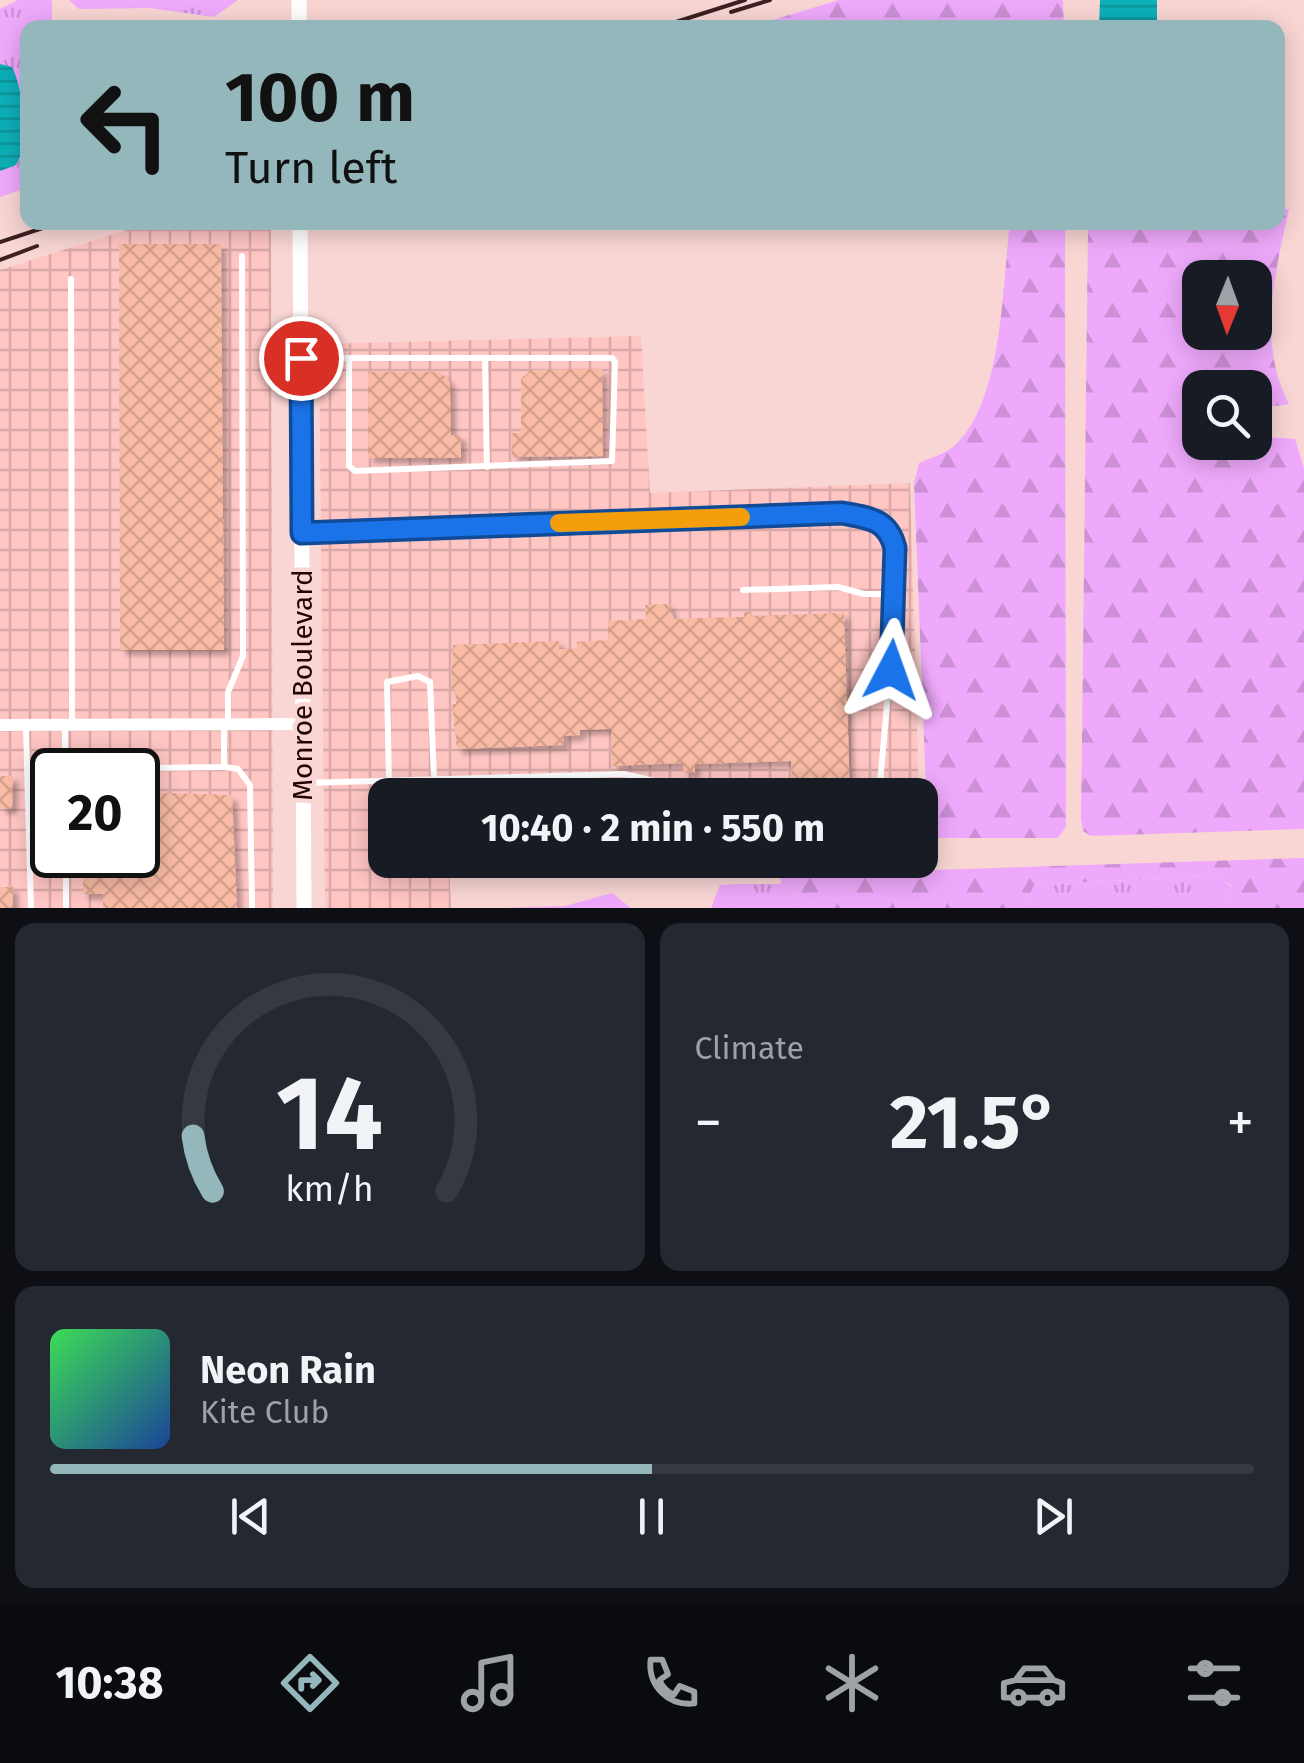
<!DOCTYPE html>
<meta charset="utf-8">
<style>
:root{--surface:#171b24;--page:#242831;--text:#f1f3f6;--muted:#9ea1a6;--line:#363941;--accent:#94b7bb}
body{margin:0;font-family:"Fira Sans",sans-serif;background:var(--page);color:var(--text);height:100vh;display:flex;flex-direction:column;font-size:38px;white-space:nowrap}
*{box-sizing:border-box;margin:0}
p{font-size:32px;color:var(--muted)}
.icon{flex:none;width:55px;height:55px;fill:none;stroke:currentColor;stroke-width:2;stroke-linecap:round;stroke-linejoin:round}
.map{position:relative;height:908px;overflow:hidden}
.side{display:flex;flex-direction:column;gap:15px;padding:15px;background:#0d0f14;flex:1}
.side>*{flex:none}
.top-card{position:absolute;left:20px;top:20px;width:1265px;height:210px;border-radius:20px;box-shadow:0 5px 25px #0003;background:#94b7bb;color:#111;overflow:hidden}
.needle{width:65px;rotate:181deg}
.controls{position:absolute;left:1182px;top:260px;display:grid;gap:20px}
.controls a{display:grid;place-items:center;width:90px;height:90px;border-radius:20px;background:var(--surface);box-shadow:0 5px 25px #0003;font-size:50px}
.speed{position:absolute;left:30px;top:748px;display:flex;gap:20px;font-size:50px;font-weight:700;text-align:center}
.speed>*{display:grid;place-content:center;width:130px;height:130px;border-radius:50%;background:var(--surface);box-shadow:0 5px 25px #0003;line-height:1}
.speed .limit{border:5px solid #111;border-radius:15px;background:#fff;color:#111}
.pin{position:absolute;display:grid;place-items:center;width:85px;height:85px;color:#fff;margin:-42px;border:5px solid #fff;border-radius:50%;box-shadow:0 2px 10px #0007}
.me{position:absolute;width:110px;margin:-55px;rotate:4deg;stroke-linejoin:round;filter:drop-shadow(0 0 8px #0008)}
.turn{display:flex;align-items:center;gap:35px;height:210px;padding:0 40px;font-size:45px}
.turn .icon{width:130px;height:130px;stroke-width:2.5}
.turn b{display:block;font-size:70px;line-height:85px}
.big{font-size:75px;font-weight:700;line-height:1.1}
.side .widget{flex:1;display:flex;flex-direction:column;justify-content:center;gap:15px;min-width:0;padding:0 35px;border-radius:20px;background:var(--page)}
.side .dial{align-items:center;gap:0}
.dial svg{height:260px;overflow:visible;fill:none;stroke:var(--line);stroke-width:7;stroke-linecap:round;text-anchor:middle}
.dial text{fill:var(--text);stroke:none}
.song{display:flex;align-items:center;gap:30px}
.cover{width:120px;height:120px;border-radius:15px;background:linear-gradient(135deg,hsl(130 70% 55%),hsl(220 70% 35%))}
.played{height:10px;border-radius:5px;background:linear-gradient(90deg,var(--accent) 50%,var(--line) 50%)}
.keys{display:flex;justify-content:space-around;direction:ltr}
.heat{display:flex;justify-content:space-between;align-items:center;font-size:55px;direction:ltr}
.side .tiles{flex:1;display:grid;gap:15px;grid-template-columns:1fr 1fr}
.widget:last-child{grid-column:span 2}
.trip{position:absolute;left:368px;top:778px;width:570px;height:100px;border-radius:20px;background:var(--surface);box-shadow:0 5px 25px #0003;font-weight:700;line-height:100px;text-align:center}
.tab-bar{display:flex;height:160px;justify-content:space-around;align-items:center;background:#090b0e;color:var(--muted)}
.tab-bar .icon{width:70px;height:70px}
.tab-bar .selected{color:var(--accent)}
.tab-bar b{font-size:45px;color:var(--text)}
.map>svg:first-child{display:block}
.industrial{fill:url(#industrial-grid);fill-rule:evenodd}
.grass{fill:url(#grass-tufts)}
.forest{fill:url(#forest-firs);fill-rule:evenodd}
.water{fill:url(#water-rules)}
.building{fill:url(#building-cross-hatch);filter:url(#shadow)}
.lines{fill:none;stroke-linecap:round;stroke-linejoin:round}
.service{stroke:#fff;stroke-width:6}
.minor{stroke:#fff;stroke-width:12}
.tertiary{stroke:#fff;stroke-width:15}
.rail{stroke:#3d2021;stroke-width:4}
.route-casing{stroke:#114b97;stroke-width:25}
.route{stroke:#1a73e8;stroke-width:18}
.slow{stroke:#f59e0b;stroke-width:18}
.labels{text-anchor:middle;stroke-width:9;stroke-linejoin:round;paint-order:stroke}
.street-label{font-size:28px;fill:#210506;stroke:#f9d6d4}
</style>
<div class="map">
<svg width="1304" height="908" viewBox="0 0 1304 908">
<defs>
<pattern id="industrial-grid" width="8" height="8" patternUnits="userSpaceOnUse" patternTransform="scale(2.5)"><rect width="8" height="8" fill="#ffc6c4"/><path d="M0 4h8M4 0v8" fill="none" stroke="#daa9a7"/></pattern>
<pattern id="grass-tufts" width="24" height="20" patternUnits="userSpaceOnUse" patternTransform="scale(2.5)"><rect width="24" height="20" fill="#efa9fc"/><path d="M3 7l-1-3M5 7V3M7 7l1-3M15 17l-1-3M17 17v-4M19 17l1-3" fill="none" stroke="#cd90d6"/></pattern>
<pattern id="forest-firs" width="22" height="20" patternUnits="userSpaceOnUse" patternTransform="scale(2.5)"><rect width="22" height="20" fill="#efa9fc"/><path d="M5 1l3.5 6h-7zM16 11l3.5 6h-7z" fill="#cd90d6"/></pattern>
<pattern id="water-rules" width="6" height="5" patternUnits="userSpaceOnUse" patternTransform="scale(2.5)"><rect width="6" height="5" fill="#0dafb8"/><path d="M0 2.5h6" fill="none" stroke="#0d959d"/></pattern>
<pattern id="building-cross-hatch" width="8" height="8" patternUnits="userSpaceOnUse" patternTransform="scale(2.5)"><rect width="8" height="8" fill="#f9bba4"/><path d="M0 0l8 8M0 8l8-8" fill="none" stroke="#d59f8c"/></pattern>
<filter id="shadow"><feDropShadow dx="5.5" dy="5.5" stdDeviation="2.5" flood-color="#0004"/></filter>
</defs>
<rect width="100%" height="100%" fill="#f9d6d4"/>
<g class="industrial">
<polygon points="269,21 269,28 52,28 52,23"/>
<path d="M149 223H271L273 908H0V270ZM52 770H138V855H52Z"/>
<polygon points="641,336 650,493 910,483 919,795 385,795 385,860 529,860 449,863 451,908 325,908 319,344"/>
</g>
<g class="grass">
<polygon points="18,0 52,0 52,27 28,28 27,188 0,197 0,9"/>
<polygon points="69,0 238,0 214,17 149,8 79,9"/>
<polygon points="1204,876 1223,880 1232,887 1229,908 1023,908 1033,885"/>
<polygon points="738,884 781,884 819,908 711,908 720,885"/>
<polygon points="612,893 631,908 503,908 565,906"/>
</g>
<g class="forest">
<polygon points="839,0 1063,0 1064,27 750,27"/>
<path d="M1289 209C1275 273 1257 344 1289 404L1255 409V388H1200V442H1255V436L1295 439 1304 468V829L1091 836 1083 831 1081 818 1088 229 1153 222H1278V211ZM1200 278H1255V332H1200Z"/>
<path d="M1010 223H1065L1066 827 1058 838H928L914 483 919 463C930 458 945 454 954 446 1003 403 1002 285 1010 223Z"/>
<polygon points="1304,858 1304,908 1229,908 1232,886 1223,880 1204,876 1034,885 1023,908 819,908 781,884 780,875"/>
</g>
<g class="water">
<polygon points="1100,0 1157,0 1157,27 1099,27"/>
<path d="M0 64 12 67C23 88 30 144 16 165L0 171Z"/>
</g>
<g class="building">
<polygon points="119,244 221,244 224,650 120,650"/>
<polygon points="602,369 603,456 512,457 512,433 521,433 521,379 531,370"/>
<polygon points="368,372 440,372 450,382 451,435 461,435 461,458 368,458"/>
<polygon points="669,604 674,619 744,617 744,612 750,612 751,616 844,613 850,795 793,795 791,761 695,764 695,773 684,773 683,763 612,766 611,729 580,730 580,735 563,736 564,745 457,749 452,704 456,704 455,690 451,690 453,645 559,641 559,649 577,649 577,642 608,640 608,621 646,619 645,605"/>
<polygon points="0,776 13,776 12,809 0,808"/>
<polygon points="138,792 232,795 237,908 103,908 103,894 83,894 83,855 138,855"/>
<rect x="0" y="887" width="13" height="21"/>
</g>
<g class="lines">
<g class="service">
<polyline points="71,279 72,724"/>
<polyline points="302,358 612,358 615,362 612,461 355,471 349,466 349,358"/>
<polyline points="485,360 487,467"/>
<polyline points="303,533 842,513 875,520 891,531 897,591 879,795"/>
<polyline points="743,590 838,587 864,594 896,594"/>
<polyline points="228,723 228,692 243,656 242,256"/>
<polyline points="65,726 65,769 224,767 224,724"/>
<polyline points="26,727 31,908"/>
<polyline points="224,767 238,769 250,785 252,908"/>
<polyline points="389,780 387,682 418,676 430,682 434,779"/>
<polyline points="303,783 624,774 672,785 693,795"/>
<polyline points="66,855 66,908"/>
</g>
<polyline class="minor" points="0,725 302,724"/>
<g class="tertiary">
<polyline points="299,0 299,28"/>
<polyline points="300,222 304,908"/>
</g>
<g class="rail">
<polyline points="731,12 770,0"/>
<polyline points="657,28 745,0"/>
<polyline points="0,242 61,222"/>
<polyline points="0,260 37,246"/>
</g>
</g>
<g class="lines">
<g class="route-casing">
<path id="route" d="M301 358 302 533 842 513C869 518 888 519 895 548L891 670"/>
</g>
<use href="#route" class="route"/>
<polyline class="slow" points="559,523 741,517"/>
</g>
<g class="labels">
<g class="street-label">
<text transform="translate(302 685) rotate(-90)" y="10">Monroe Boulevard</text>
</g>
</g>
</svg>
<div class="controls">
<a><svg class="needle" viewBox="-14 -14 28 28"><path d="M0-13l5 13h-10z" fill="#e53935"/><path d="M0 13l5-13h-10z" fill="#9ea1a6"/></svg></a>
<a><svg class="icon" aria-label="search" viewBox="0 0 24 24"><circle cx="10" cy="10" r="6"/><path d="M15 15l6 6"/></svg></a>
</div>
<div class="speed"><div class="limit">20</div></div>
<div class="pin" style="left:301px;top:358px;background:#d93025"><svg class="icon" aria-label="arrive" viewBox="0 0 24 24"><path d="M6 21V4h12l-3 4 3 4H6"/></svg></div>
<svg class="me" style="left:891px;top:670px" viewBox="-20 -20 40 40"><path d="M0-17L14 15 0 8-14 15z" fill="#1a73e8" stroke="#fff" stroke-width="4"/></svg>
<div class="trip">10:40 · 2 min · 550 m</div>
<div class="top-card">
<div class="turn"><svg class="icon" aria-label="left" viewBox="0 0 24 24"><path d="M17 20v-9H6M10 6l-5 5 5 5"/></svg><div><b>100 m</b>Turn left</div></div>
</div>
</div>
<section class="side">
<div class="tiles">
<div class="widget dial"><svg viewBox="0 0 100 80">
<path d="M14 69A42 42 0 1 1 86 69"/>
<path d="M14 69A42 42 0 0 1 8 52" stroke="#94b7bb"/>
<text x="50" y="56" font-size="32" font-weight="700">14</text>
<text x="50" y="72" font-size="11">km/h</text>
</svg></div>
<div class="widget"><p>Climate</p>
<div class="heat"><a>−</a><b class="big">21.5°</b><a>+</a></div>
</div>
<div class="widget">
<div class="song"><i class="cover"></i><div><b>Neon Rain</b><p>Kite Club</p></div></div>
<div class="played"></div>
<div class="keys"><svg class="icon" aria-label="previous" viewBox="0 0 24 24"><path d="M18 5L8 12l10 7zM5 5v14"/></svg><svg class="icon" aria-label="pause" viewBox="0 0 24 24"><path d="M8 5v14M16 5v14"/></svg><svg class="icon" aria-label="next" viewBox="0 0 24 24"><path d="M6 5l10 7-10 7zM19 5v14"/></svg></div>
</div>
</div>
</section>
<nav class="tab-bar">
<b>10:38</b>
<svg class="icon selected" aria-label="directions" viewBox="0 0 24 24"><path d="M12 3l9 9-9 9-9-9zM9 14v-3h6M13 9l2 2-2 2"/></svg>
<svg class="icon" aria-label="music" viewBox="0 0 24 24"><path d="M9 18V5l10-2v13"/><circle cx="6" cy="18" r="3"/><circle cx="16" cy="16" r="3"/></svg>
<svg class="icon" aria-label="phone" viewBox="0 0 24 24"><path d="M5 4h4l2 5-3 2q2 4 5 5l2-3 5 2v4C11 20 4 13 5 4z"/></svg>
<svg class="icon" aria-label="climate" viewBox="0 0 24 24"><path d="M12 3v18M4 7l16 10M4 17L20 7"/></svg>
<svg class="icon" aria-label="car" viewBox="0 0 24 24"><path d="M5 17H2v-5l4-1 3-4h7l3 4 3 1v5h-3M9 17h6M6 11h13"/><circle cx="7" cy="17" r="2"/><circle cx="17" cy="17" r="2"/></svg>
<svg class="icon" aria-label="filters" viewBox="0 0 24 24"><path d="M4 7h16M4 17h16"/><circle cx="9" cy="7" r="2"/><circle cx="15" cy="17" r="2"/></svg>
</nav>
